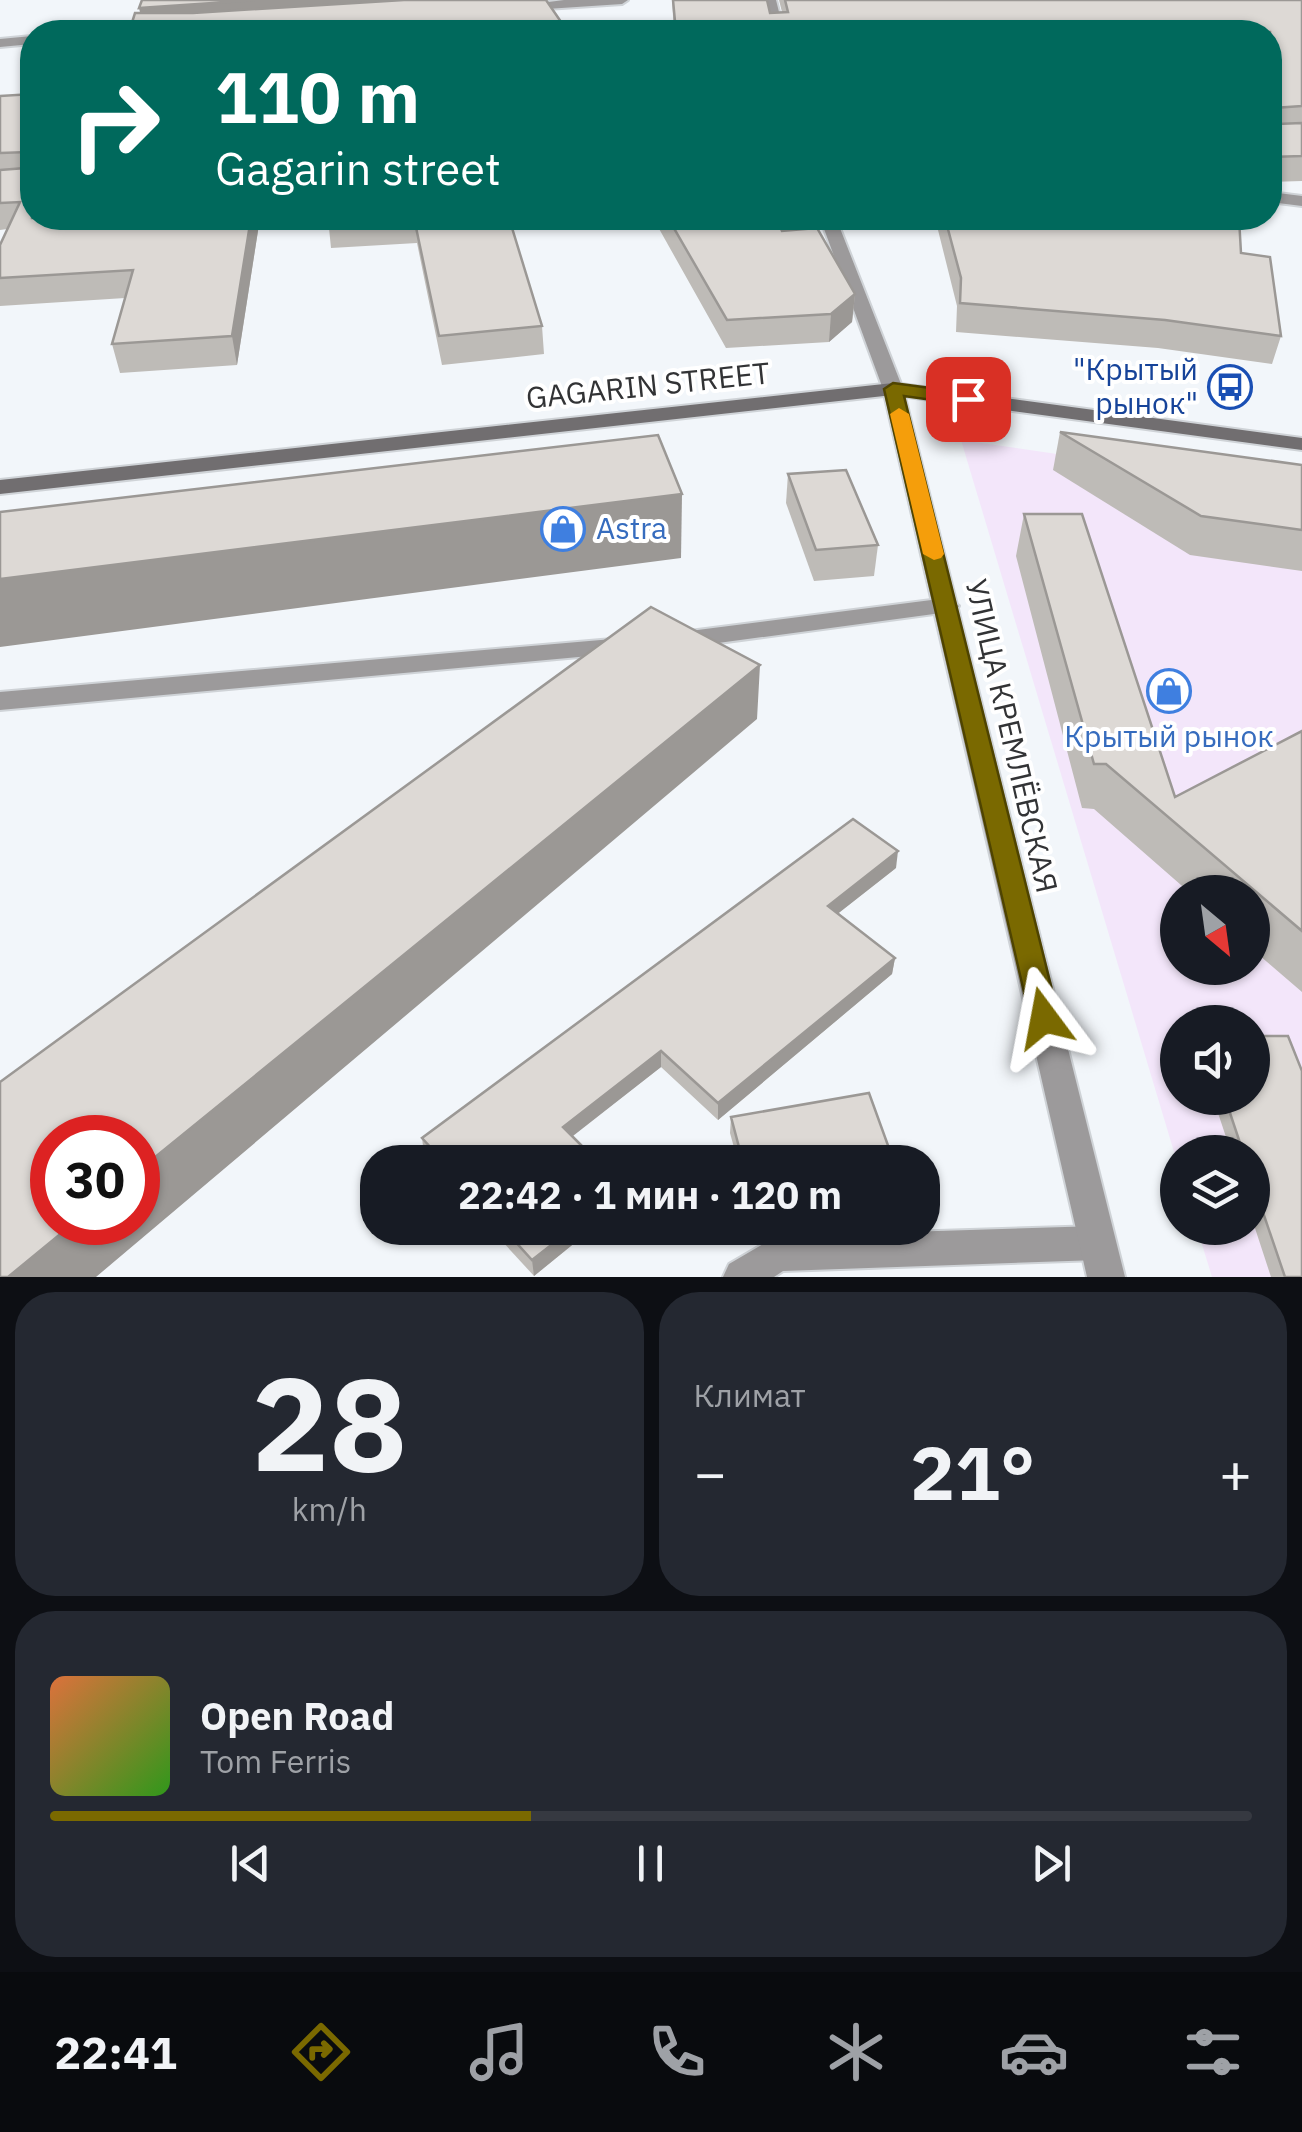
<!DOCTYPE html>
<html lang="ru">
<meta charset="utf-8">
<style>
:root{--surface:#171b24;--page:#242831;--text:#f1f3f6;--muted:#9ea1a6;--line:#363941;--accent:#7a6900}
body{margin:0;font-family:"IBM Plex Sans",sans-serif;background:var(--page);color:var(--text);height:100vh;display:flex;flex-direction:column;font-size:38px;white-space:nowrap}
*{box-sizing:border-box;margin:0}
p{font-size:32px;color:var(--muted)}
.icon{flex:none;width:55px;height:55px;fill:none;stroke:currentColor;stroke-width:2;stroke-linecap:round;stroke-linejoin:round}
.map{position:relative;height:1277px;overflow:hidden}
.panel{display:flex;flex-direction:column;gap:15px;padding:15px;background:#0d0f14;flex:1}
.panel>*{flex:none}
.top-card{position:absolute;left:20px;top:20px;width:1262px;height:210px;border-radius:40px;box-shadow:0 2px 8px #0004;background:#00695c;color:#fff;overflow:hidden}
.needle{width:65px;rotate:151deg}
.tools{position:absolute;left:1160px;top:875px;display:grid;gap:20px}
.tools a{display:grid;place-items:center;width:110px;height:110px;border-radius:50%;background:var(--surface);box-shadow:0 2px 8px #0004;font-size:50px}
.speed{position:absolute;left:30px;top:1115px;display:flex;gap:20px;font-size:50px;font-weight:700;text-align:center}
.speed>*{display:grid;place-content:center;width:130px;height:130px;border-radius:50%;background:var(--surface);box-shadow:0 2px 8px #0004;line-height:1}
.speed .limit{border:15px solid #d22;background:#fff;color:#111}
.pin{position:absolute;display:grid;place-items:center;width:85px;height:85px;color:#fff;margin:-42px;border-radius:20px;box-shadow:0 5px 15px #0006}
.me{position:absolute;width:110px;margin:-55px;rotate:347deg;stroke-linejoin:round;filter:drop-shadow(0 0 8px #0008)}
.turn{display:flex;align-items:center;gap:35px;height:210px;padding:0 30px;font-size:45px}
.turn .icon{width:130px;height:130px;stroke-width:2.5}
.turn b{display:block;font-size:70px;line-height:85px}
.big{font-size:75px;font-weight:700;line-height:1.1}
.panel .widget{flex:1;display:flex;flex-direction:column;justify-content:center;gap:15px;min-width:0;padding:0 35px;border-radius:40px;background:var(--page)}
.panel .dial{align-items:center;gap:0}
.dial b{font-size:130px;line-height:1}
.song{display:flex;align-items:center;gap:30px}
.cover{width:120px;height:120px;border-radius:15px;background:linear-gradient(135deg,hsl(20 70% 55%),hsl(110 70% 35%))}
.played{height:10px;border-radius:5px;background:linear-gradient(90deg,var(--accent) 40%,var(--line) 40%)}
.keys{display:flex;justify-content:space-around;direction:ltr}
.heat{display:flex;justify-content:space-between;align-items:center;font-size:55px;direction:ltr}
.panel .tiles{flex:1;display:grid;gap:15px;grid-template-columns:1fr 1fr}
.widget:last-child{grid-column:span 2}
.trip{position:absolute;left:360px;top:1145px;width:580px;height:100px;border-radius:40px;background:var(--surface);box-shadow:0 2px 8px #0004;font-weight:700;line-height:100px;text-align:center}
.menu{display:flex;height:160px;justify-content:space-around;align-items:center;background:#090b0e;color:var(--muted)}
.menu .icon{width:70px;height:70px}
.menu .selected{color:var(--accent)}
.menu b{font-size:45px;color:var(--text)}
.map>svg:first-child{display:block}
.commercial{fill:#f3e6fa;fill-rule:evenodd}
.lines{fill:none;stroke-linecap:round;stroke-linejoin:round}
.lane-casing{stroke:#cfd3d7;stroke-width:4}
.street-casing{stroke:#cfd3d7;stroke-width:4}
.secondary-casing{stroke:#cfd3d7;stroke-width:4}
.lane{fill:#9c9a9b;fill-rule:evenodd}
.street{fill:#9c9a9b;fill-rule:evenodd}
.secondary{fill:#716e70;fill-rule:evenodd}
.wall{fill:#bebbb7}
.shaded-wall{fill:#9b9895}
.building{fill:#ddd9d5;stroke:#9b9895;stroke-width:2.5}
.route{fill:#7a6900;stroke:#4f4400;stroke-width:2.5}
.slow{fill:#f59e0b}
.labels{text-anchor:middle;stroke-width:8;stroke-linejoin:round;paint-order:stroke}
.transit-label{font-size:30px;fill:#164399;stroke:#fff;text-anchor:end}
.street-label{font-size:30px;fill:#323335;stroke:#fff}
.shop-label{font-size:30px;fill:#366cbe;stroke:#fff;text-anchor:start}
</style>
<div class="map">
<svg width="1302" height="1277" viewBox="0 0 1302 1277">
<rect width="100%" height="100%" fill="#f2f6fa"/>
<path class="commercial" d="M961 440 1302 490V1277H1212L1197 1228H1252V1152H1178L1177 1162ZM1178 892H1252V968H1178ZM1178 1022H1252V1098H1178Z"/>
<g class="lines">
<g class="lane-casing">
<g id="lane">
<polygon points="947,598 959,606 956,611 674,649 661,641 674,633"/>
<polygon points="624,638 637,646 633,652 0,710 0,692"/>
<polygon points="1098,1226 1111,1231 1116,1243 1111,1255 1098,1260 783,1271 774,1277 723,1277 729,1264 777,1236"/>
</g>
</g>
<g class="street-casing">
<g id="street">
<polygon points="564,0 628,0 622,4 516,11 510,7"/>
<polygon points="764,0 776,0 784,32 771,32"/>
<polygon points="32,36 32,44 0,47 0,39"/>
<polygon points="1270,192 1302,196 1302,206 1270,202"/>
<polygon points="820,218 836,218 903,389 1125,1277 1087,1277 883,389"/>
</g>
</g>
<g class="secondary-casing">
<polygon id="secondary" points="893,383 1302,438 1302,450 893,395 0,494 0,480"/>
</g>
<use href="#lane" class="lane"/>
<use href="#street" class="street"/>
<use href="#secondary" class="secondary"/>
</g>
<g class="wall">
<polygon points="672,0 767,0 770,13 782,12 779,0 1302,0 1302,181 1270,182 1270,32 674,32"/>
<polygon points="32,94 32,218 260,218 237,365 120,373 112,344 125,298 0,306 0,245 7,229 0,230 0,96"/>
<polygon points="328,218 559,218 510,220 542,326 544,354 442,365 417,243 331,248"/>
<polygon points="653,218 776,218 782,231 855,294 852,322 829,342 726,348"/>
<polygon points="935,218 1239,218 1241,253 1281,336 1272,364 1158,348 956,332 957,306"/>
<polygon points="1060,432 1302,465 1302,571 1190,555 1053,470"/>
<polygon points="788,474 878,545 874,576 814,581 786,503"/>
<polygon points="1024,514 1175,797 1302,731 1302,992 1252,949 1252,892 1189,892 1094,809 1082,808 1016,556"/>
<polygon points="896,868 837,914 895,958 892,974 718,1120 661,1067 572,1136 598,1162 432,1162 424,1154 422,1138"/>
<polygon points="1213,1098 1252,1098 1302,1277 1271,1277 1252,1219 1252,1152 1231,1152"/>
<polygon points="731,1117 894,1162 738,1162 730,1133"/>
<polygon points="490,1228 593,1228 534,1276"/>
<polygon points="756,1228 793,1228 757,1234"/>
</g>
<g class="shaded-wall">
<polygon points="257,0 510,0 143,26 139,8"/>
<polygon points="251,218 260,218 237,365 232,336"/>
<polygon points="855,294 852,322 829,342 831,314"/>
<polygon points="682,494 681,558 0,647 0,579"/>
<polygon points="760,665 757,719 96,1277 8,1277 75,1222 138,1222 138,1171"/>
<polygon points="898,851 896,868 826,923 828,906"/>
<polygon points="895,958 892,974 718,1120 718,1103"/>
<polygon points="661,1051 661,1067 564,1143 563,1127"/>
<polygon points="573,1228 593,1228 534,1276 532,1260"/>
</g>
<g class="building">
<polygon points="142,0 257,0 139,8"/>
<polygon points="404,0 546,0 568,32 129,32 135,13 193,13"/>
<polygon points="673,0 767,0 770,13 788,12 785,0 1302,0 1302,106 1274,108 1273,120 1277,124 1302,123 1302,156 1270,157 1270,32 676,32"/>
<polygon points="32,94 32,218 251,218 232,336 112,344 133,270 0,278 0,245 20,202 0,203 0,170 25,168 28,152 0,153 0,96"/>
<polygon points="328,218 400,218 328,222"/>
<polygon points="414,218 509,218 542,326 439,336"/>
<polygon points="668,218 776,218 782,231 817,228 855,294 831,314 727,320"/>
<polygon points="945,218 1239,218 1241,253 1270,257 1281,336 1165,320 960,303 961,278"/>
<polygon points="1060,432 1302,465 1302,530 1201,516"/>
<polygon points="658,435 682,494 0,579 0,512"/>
<polygon points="846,470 878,545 816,550 788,474"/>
<polygon points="1024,514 1082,514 1175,797 1302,731 1302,931 1106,764 1094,764"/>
<polygon points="651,607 760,665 138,1171 138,1138 52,1138 52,1222 75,1222 8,1277 0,1277 0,1082"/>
<polygon points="853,819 898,851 828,906 895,958 718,1103 661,1051 563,1127 598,1162 444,1162 422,1138"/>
<polygon points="1252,1036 1288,1036 1302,1071 1302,1277 1285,1277 1252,1180 1252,1152 1243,1152 1225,1098 1252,1098"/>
<polygon points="869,1093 894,1162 743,1162 731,1117"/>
<polygon points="503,1228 573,1228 532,1260"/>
</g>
<polygon class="route" points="893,383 968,393 977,399 968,405 904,396 1059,1018 1055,1027 1044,1031 1034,1027 1030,1018 884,389"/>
<polygon class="slow" points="899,408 909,414 944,554 941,558 934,560 923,554 890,414"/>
<defs>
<g id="bus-ring" transform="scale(2.25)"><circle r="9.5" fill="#fff" stroke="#1a4fb4" stroke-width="1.5"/><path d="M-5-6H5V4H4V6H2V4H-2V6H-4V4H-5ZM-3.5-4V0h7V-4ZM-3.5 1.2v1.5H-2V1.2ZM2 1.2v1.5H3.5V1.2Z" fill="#1a4fb4"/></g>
<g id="shop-ring" transform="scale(2.25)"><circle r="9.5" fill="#fff" stroke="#3f7fe0" stroke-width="1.5"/><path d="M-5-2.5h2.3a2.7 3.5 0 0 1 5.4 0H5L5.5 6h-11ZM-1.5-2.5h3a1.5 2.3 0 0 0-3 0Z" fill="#3f7fe0"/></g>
</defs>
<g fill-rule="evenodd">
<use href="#bus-ring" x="1230" y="387"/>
<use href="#shop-ring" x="563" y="529"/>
<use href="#shop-ring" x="1169" y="691"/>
</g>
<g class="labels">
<g class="transit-label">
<text x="1198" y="380">"Крытый<tspan x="1198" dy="34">рынок"</tspan></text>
</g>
<g class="street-label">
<text transform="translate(648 386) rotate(-6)" y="10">GAGARIN STREET</text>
<text transform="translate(1011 736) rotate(77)" y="10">УЛИЦА КРЕМЛЁВСКАЯ</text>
</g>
<g class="shop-label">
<text x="596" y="539">Astra</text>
<text x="1169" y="747" text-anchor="middle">Крытый рынок</text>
</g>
</g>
</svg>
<div class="tools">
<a><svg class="needle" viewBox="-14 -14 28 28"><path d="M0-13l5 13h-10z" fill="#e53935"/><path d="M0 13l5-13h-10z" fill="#9ea1a6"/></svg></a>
<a><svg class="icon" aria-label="sound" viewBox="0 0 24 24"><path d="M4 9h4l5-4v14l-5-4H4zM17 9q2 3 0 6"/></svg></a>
<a><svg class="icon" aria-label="layers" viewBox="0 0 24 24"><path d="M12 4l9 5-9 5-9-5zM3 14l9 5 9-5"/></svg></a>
</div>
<div class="speed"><div class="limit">30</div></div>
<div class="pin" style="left:968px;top:399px;background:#d93025"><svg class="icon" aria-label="arrive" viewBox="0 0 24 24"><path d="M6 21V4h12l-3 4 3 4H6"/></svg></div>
<svg class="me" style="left:1044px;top:1018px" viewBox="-20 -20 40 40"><path d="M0-17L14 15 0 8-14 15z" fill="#7a6900" stroke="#fff" stroke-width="4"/></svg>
<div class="trip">22:42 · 1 мин · 120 m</div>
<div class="top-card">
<div class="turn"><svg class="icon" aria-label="right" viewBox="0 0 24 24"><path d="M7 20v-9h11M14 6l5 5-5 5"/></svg><div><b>110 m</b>Gagarin street</div></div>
</div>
</div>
<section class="panel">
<div class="tiles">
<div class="widget dial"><b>28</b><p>km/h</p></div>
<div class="widget"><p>Климат</p>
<div class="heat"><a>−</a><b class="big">21°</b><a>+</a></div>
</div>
<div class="widget">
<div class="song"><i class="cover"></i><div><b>Open Road</b><p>Tom Ferris</p></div></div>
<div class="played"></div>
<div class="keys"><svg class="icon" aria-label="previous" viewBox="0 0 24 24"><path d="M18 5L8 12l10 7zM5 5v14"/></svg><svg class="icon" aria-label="pause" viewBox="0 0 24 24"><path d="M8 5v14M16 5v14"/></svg><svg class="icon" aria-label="next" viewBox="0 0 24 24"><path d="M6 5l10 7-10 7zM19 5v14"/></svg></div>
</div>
</div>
</section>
<nav class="menu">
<b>22:41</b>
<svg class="icon selected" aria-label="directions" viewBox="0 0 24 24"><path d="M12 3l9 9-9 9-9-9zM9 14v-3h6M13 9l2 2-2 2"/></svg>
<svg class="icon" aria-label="music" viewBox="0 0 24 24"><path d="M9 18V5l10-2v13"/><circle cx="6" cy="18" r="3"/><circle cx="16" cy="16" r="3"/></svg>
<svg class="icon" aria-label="phone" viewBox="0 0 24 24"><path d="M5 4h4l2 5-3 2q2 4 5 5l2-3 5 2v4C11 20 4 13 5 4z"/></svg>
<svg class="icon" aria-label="climate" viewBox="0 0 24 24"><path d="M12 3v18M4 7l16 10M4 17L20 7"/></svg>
<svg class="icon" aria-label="car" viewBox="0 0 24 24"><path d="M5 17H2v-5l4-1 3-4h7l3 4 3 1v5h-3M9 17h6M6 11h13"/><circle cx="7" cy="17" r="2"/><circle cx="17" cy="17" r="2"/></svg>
<svg class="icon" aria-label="filters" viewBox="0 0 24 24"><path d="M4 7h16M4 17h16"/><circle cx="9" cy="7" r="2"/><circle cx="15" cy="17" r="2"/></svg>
</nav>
